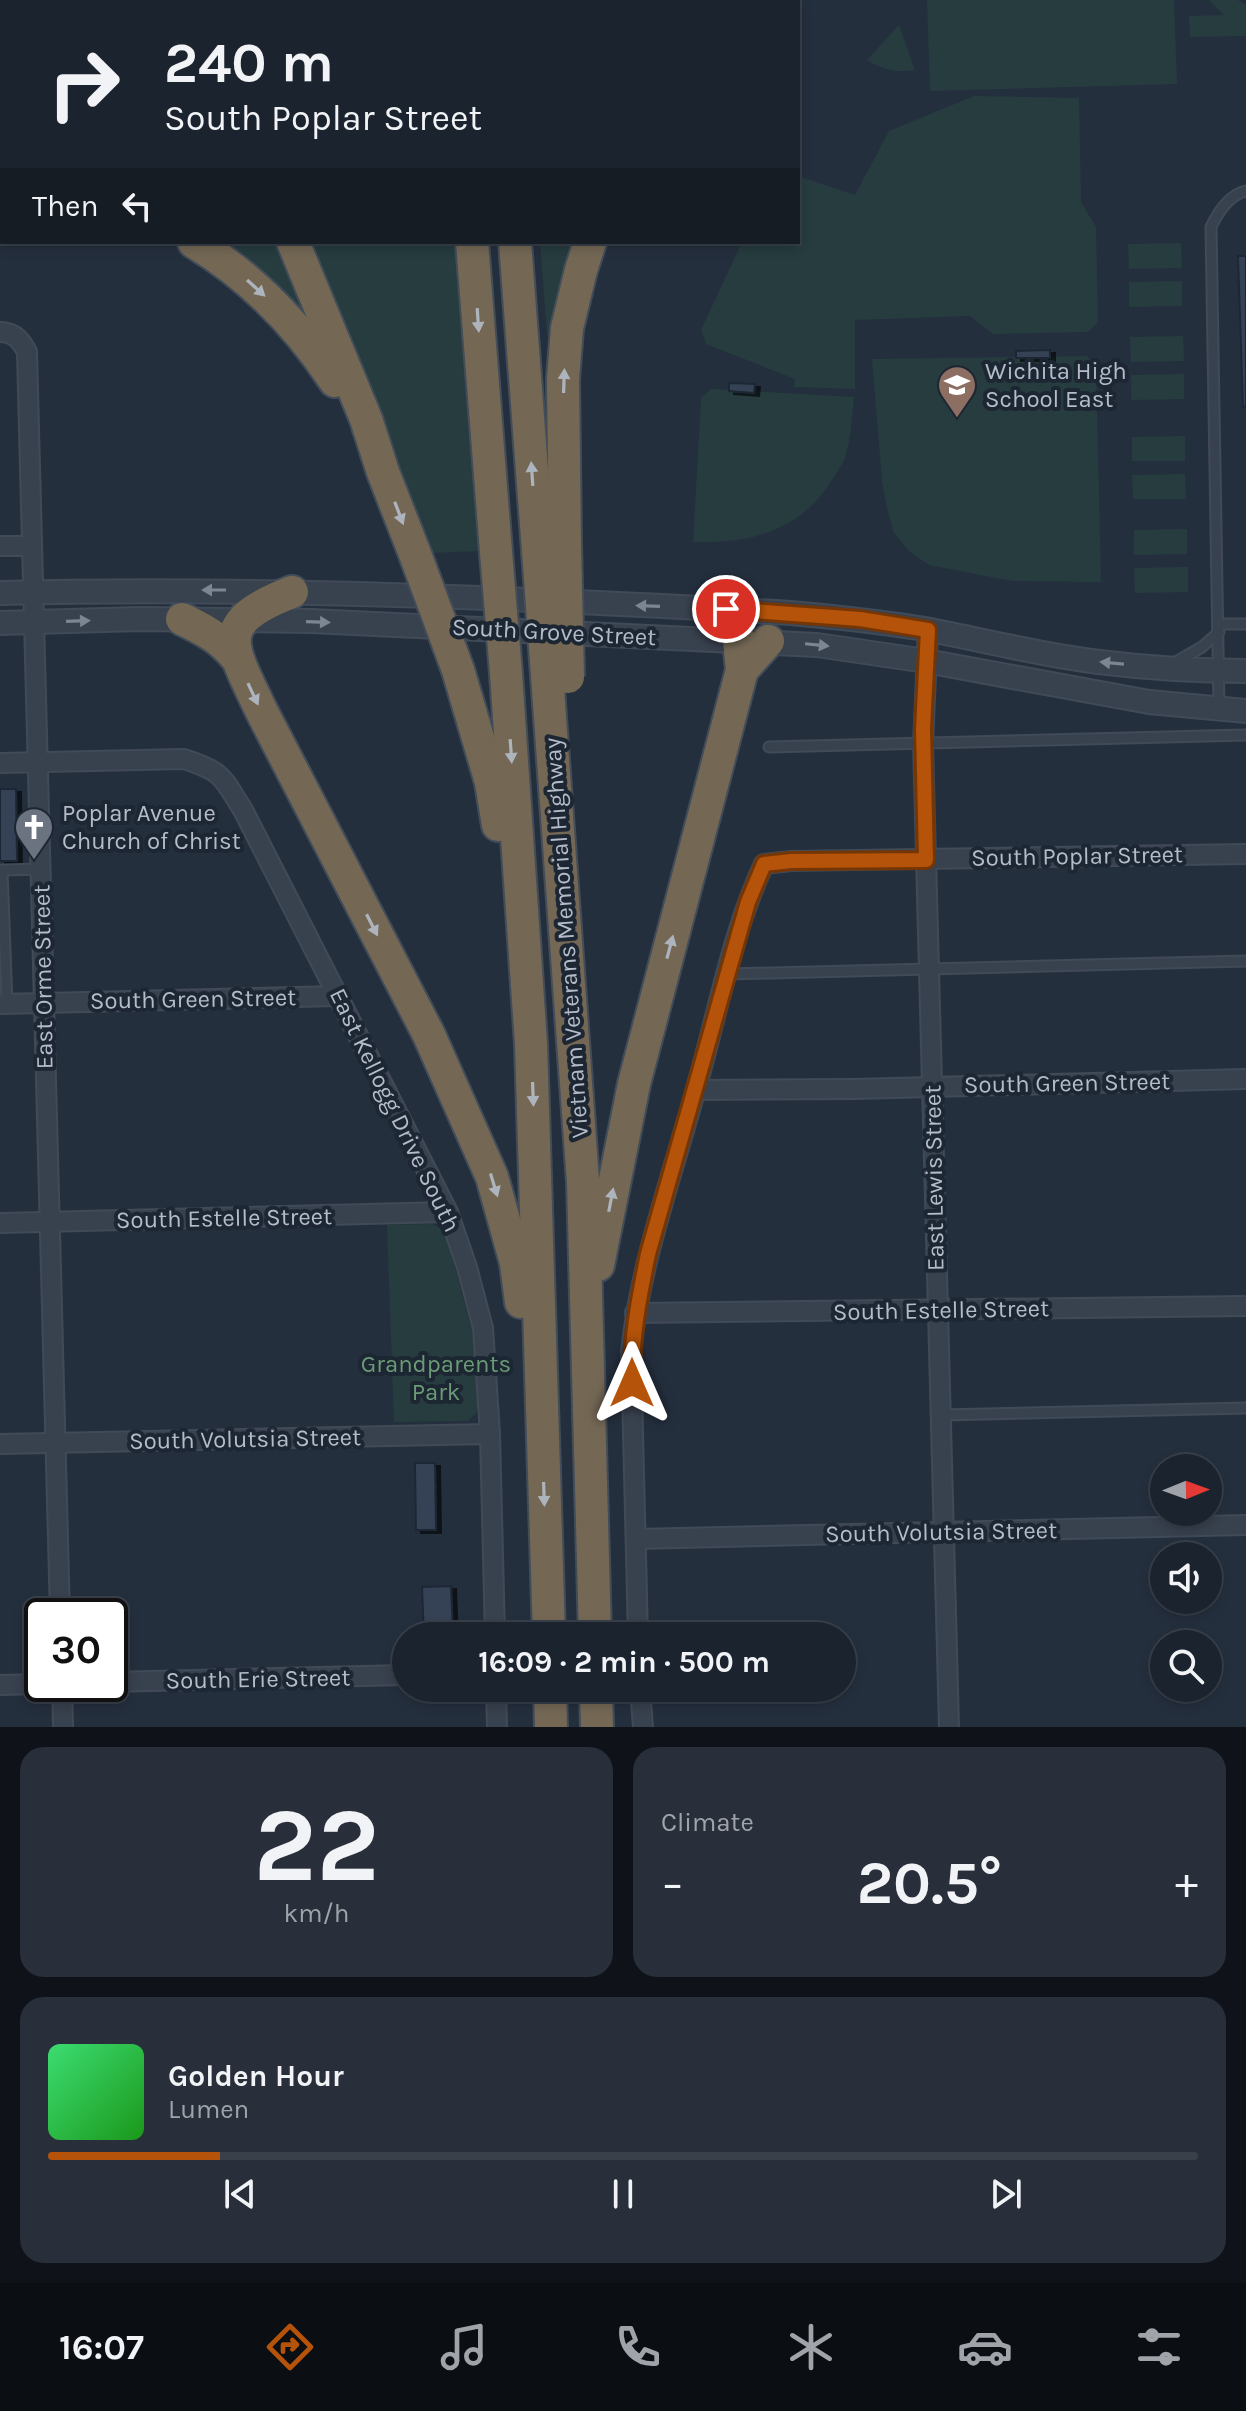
<!DOCTYPE html>
<meta charset="utf-8">
<style>
:root{--surface:#1b232e;--page:#282f3a;--text:#f1f3f6;--muted:#a0a4aa;--line:#39404a;--accent:#b45309}
body{margin:0;font-family:Karla,sans-serif;background:var(--page);color:var(--text);height:100vh;display:flex;flex-direction:column;font-size:30px;white-space:nowrap}
*{box-sizing:border-box;margin:0}
p{font-size:26px;color:var(--muted)}
.icon{flex:none;width:44px;height:44px;fill:none;stroke:currentColor;stroke-width:2;stroke-linecap:round;stroke-linejoin:round}
.map{position:relative;height:1727px;overflow:hidden}
.sheet{display:flex;flex-direction:column;gap:20px;padding:20px;background:#0f1319;flex:1}
.sheet>*{flex:none}
.guide{position:absolute;left:0px;top:0px;width:800px;height:244px;box-shadow:0 4px 12px #0003,0 0 0 2px var(--line);background:#1b232e;color:var(--text);overflow:hidden}
.needle{width:52px;rotate:89deg}
.buttons{position:absolute;left:1150px;top:1454px;display:grid;gap:16px}
.buttons a{display:grid;place-items:center;width:72px;height:72px;border-radius:50%;background:var(--surface);box-shadow:0 4px 12px #0003,0 0 0 2px var(--line);font-size:40px}
.speed{position:absolute;left:24px;top:1598px;display:flex;gap:16px;font-size:40px;font-weight:700;text-align:center}
.speed>*{display:grid;place-content:center;width:104px;height:104px;border-radius:50%;background:var(--surface);box-shadow:0 4px 12px #0003,0 0 0 2px var(--line);line-height:1}
.speed .limit{border:4px solid #111;border-radius:12px;background:#fff;color:#111}
.pin{position:absolute;display:grid;place-items:center;width:68px;height:68px;color:#fff;margin:-34px;border:4px solid #fff;border-radius:50%;box-shadow:0 2px 8px #0007}
.me{position:absolute;width:88px;margin:-44px;rotate:0deg;stroke-linejoin:round;filter:drop-shadow(0 0 6px #0008)}
.turn{display:flex;align-items:center;gap:28px;height:168px;padding:0 32px;font-size:36px}
.turn .icon{width:104px;height:104px;stroke-width:2.5}
.turn b{display:block;font-size:56px;line-height:68px}
.then{display:flex;align-items:center;height:76px;padding:0 32px;background:#0003;gap:16px;font-size:30px}
.big{font-size:60px;font-weight:700;line-height:1.1}
.sheet .widget{flex:1;display:flex;flex-direction:column;justify-content:center;gap:12px;min-width:0;padding:0 28px;border-radius:24px;background:var(--page)}
.sheet .dial{align-items:center;gap:0}
.dial b{font-size:104px;line-height:1}
.song{display:flex;align-items:center;gap:24px}
.cover{width:96px;height:96px;border-radius:12px;background:linear-gradient(135deg,hsl(140 70% 55%),hsl(120 70% 35%))}
.played{height:8px;border-radius:4px;background:linear-gradient(90deg,var(--accent) 15%,var(--line) 15%)}
.keys{display:flex;justify-content:space-around;direction:ltr}
.heat{display:flex;justify-content:space-between;align-items:center;font-size:44px;direction:ltr}
.sheet .tiles{flex:1;display:grid;gap:20px;grid-template-columns:1fr 1fr}
.widget:last-child{grid-column:span 2}
.trip{position:absolute;left:392px;top:1622px;width:464px;height:80px;border-radius:40px;background:var(--surface);box-shadow:0 4px 12px #0003,0 0 0 2px var(--line);font-weight:700;line-height:80px;text-align:center}
.dock{display:flex;height:128px;justify-content:space-around;align-items:center;background:#0b0e12;color:var(--muted)}
.dock .icon{width:56px;height:56px}
.dock .active{color:var(--accent)}
.dock b{font-size:36px;color:var(--text)}
.map>svg:first-child{display:block}
.green{fill:#263c3f}
.building{fill:#364354;stroke:#1f2835;stroke-width:2;filter:url(#shadow)}
.lines{fill:none;stroke-linecap:round;stroke-linejoin:round}
.service-casing{stroke:#414a57;stroke-width:13}
.minor-casing{stroke:#414a57;stroke-width:22}
.tertiary-casing{stroke:#414a57;stroke-width:26}
.motorway-casing{stroke:#434c59;stroke-width:36}
.service{stroke:#38414e;stroke-width:9}
.minor{stroke:#38414e;stroke-width:18}
.tertiary{stroke:#38414e;stroke-width:22}
.motorway{stroke:#746855;stroke-width:32}
.motorway-bridge-casing{stroke:#434c59;stroke-width:36;stroke-linecap:butt}
.motorway-bridge{stroke:#746855;stroke-width:32}
.oneway{fill:#aeb4bd}
.oneway2{fill:#7c8592}
.route-casing{stroke:#753606;stroke-width:20}
.route{stroke:#b45309;stroke-width:14}
.labels{text-anchor:middle;stroke-width:8;stroke-linejoin:round;paint-order:stroke}
.poi-label{font-size:24px;fill:#b4bcc9;stroke:#1d2633;text-anchor:start}
.street-label{font-size:24px;fill:#b4bcc9;stroke:#1d2633}
.park-label{font-size:24px;fill:#6b9a76;stroke:#1d2633}
</style>
<div class="map">
<svg width="1246" height="1727" viewBox="0 0 1246 1727">
<defs>
<filter id="shadow"><feDropShadow dx="5" dy="3" stdDeviation="0" flood-color="#0009"/></filter>
</defs>
<rect width="100%" height="100%" fill="#242f3e"/>
<g class="green">
<polygon points="927,0 1174,0 1177,84 930,91"/>
<polygon points="1209,0 1238,0 1246,5 1246,36 1190,37 1189,16 1224,15"/>
<path d="M899 25 915 70C895 73 884 70 867 60Z"/>
<polygon points="974,96 1079,98 1081,202 1096,227 1098,322 1088,332 993,334 970,316 855,320 855,389 794,387 795,379 706,344 701,330 742,242 798,242 798,176 855,195 889,131"/>
<polygon points="216,242 283,242 310,326"/>
<polygon points="310,242 456,242 478,551 431,553"/>
<polygon points="540,242 576,242 553,337 547,335"/>
<polygon points="1181,243 1182,268 1129,269 1128,244"/>
<polygon points="1182,281 1182,306 1129,307 1129,282"/>
<polygon points="1183,336 1184,361 1131,362 1130,337"/>
<polygon points="1087,356 1096,366 1101,582 1012,581 929,565 909,551 894,533 887,509 882,481 872,359"/>
<polygon points="1184,374 1184,399 1131,400 1131,375"/>
<path d="M711 389 854 397C852 416 851 439 845 458 840 469 832 480 825 490 793 534 745 543 693 542L701 398Z"/>
<polygon points="1185,436 1185,461 1132,461 1132,437"/>
<polygon points="1185,474 1186,499 1133,499 1132,475"/>
<polygon points="1187,529 1187,554 1134,555 1134,530"/>
<polygon points="1188,567 1188,592 1135,593 1134,568"/>
<polygon points="433,1224 445,1232 449,1244 472,1331 479,1381 481,1402 476,1413 468,1421 394,1422 387,1225"/>
</g>
<g class="building">
<polygon points="1238,256 1246,256 1246,407 1243,407"/>
<polygon points="1050,350 1050,358 1016,358 1016,351"/>
<polygon points="729,383 755,384 754,393 729,391"/>
<polygon points="0,789 16,789 17,861 0,861"/>
<polygon points="415,1463 435,1463 436,1530 416,1530"/>
<polygon points="451,1586 453,1636 424,1636 422,1587"/>
</g>
<g class="lines">
<g class="service-casing">
<g id="service">
<polyline points="1218,624 1246,624"/>
<polyline points="1176,662 1202,647 1219,632"/>
<path d="M1219 709 1211 227C1218 212 1229 195 1246 191"/>
<polyline points="769,747 1246,735"/>
<polyline points="728,974 1246,961"/>
<polyline points="7,1004 2,870 41,869"/>
<polyline points="941,1415 1246,1408"/>
</g>
</g>
<g class="minor-casing">
<g id="minor">
<path d="M0 332C14 332 21 340 27 352L60 1616"/>
<polyline points="0,546 32,546"/>
<polyline points="928,630 923,744 949,1727"/>
<path d="M0 763 184 759C224 772 222 777 243 810L448 1212 467 1267 483 1328 490 1434 495 1636"/>
<polyline points="0,1004 338,996"/>
<polyline points="696,1090 855,1089 1246,1079"/>
<polyline points="0,1223 448,1212"/>
<polyline points="635,1313 1246,1306"/>
<polyline points="0,1444 490,1434"/>
<polyline points="636,1539 1246,1525"/>
<path d="M638 1636 631 1351C641 1259 673 1174 697 1085 718 1012 732 932 764 864L791 861 1246 854"/>
<polyline points="110,1682 406,1675"/>
<polyline points="62,1684 63,1727"/>
<polyline points="0,1685 42,1684"/>
<polyline points="496,1688 497,1727"/>
<polyline points="640,1688 643,1727"/>
</g>
</g>
<g class="tertiary-casing">
<g id="tertiary">
<path d="M0 593C264 587 528 598 791 613 836 617 881 622 925 629 983 640 1041 655 1099 662 1148 668 1197 671 1246 671"/>
<polyline points="0,623 139,619 312,621 817,645 926,661 1149,702 1246,711"/>
</g>
</g>
<g class="motorway-casing">
<g id="motorway">
<polyline points="193,0 194,2"/>
<polyline points="453,0 453,2"/>
<polyline points="497,0 497,2"/>
<polyline points="682,2 682,0"/>
<polyline points="755,2 757,0"/>
<polyline points="0,152 2,152"/>
<path d="M194 242C252 277 298 325 335 381"/>
<polyline points="293,242 366,419 383,472 415,554"/>
<polyline points="472,242 496,552"/>
<polyline points="515,242 538,551"/>
<polyline points="565,543 563,379 567,328 581,270 590,242"/>
<path d="M292 592C212 623 230 644 261 710L429 1035 492 1177 516 1263 521 1302"/>
<path d="M182 619C203 629 220 638 235 656"/>
<polyline points="458,670 491,782 498,825"/>
<polyline points="742,670 768,641"/>
<polyline points="506,673 531,1044 549,1636"/>
<polyline points="547,675 583,1182 595,1636"/>
<polyline points="598,1265 634,1084 742,670 739,640 726,609"/>
<polyline points="550,1688 551,1727"/>
<polyline points="596,1688 597,1727"/>
</g>
</g>
<use href="#service" class="service"/>
<use href="#minor" class="minor"/>
<use href="#tertiary" class="tertiary"/>
<use href="#motorway" class="motorway"/>
<g class="motorway-bridge-casing">
<g id="motorway-bridge">
<polyline points="565,543 568,677"/>
<polyline points="538,551 547,675"/>
<polyline points="496,552 506,673"/>
<polyline points="415,554 458,670"/>
</g>
</g>
<use href="#motorway-bridge" class="motorway-bridge"/>
</g>
<defs><path id="oneway-solid" d="M-6-.8H1V-3.2L6.5 0L1 3.2V.8H-6Z" transform="scale(2)"/></defs>
<g class="oneway">
<use href="#oneway-solid" transform="translate(256 288) rotate(42)"/>
<use href="#oneway-solid" transform="translate(478 320) rotate(86)"/>
<use href="#oneway-solid" transform="translate(564 381) rotate(-88)"/>
<use href="#oneway-solid" transform="translate(532 474) rotate(-94)"/>
<use href="#oneway-solid" transform="translate(399 513) rotate(69)"/>
<use href="#oneway-solid" transform="translate(253 694) rotate(65)"/>
<use href="#oneway-solid" transform="translate(511 751) rotate(86)"/>
<use href="#oneway-solid" transform="translate(372 925) rotate(63)"/>
<use href="#oneway-solid" transform="translate(670 947) rotate(-75)"/>
<use href="#oneway-solid" transform="translate(533 1094) rotate(88)"/>
<use href="#oneway-solid" transform="translate(494 1185) rotate(73)"/>
<use href="#oneway-solid" transform="translate(611 1200) rotate(-79)"/>
<use href="#oneway-solid" transform="translate(544 1494) rotate(88)"/>
</g>
<g class="oneway2">
<use href="#oneway-solid" transform="translate(214 590) rotate(180)"/>
<use href="#oneway-solid" transform="translate(648 606) rotate(-178)"/>
<use href="#oneway-solid" transform="translate(78 621) rotate(-2)"/>
<use href="#oneway-solid" transform="translate(318 622) rotate(2)"/>
<use href="#oneway-solid" transform="translate(817 645) rotate(6)"/>
<use href="#oneway-solid" transform="translate(1112 663) rotate(-175)"/>
</g>
<g class="lines">
<g class="route-casing">
<path id="route" d="M632 1383C631 1338 639 1298 648 1254L748 902 764 864 791 861 926 860 923 729 928 630 860 619 726 609"/>
</g>
<use href="#route" class="route"/>
</g>
<defs>
<g id="school-pin" transform="scale(2)"><path d="M0 17L-7.5 6A9.5 9.5 0 1 1 7.5 6Z" fill="#8d6e63" stroke="#1d2633"/><path d="M0-5L7-2L0 1L-7-2ZM-4 1L0 2.5L4 1V4Q0 6-4 4Z" fill="#fff"/></g>
<g id="church-pin" transform="scale(2)"><path d="M0 17L-7.5 6A9.5 9.5 0 1 1 7.5 6Z" fill="#6b7280" stroke="#1d2633"/><path d="M-1.2-6h2.4v3.5h3.3v2.4h-3.3V6h-2.4V-.1h-3.3v-2.4h3.3Z" fill="#fff"/></g>
</defs>
<g fill-rule="evenodd">
<use href="#school-pin" x="957" y="385"/>
<use href="#church-pin" x="34" y="827"/>
</g>
<g class="labels">
<g class="poi-label">
<text x="985" y="379">Wichita High<tspan x="985" dy="28">School East</tspan></text>
<text x="62" y="821">Poplar Avenue<tspan x="62" dy="28">Church of Christ</tspan></text>
</g>
<g class="street-label">
<text transform="translate(554 632) rotate(3)" y="8">South Grove Street</text>
<text transform="translate(1077 856) rotate(-1)" y="8">South Poplar Street</text>
<text transform="translate(566 938) rotate(-94)" y="8">Vietnam Veterans Memorial Highway</text>
<text transform="translate(43 977) rotate(-91)" y="8">East Orme Street</text>
<text transform="translate(193 999) rotate(-1)" y="8">South Green Street</text>
<text transform="translate(1067 1083) rotate(-1)" y="8">South Green Street</text>
<text transform="translate(395 1110) rotate(64)" y="8">East Kellogg Drive South</text>
<text transform="translate(934 1178) rotate(-91)" y="8">East Lewis Street</text>
<text transform="translate(224 1218) rotate(-1)" y="8">South Estelle Street</text>
<text transform="translate(941 1310) rotate(-1)" y="8">South Estelle Street</text>
<text transform="translate(245 1439) rotate(-1)" y="8">South Volutsia Street</text>
<text transform="translate(941 1532) rotate(-1)" y="8">South Volutsia Street</text>
<text transform="translate(258 1679) rotate(-1)" y="8">South Erie Street</text>
</g>
<g class="park-label">
<text x="436" y="1372">Grandparents<tspan x="436" dy="28">Park</tspan></text>
</g>
</g>
</svg>
<div class="buttons">
<a><svg class="needle" viewBox="-14 -14 28 28"><path d="M0-13l5 13h-10z" fill="#e53935"/><path d="M0 13l5-13h-10z" fill="#a0a4aa"/></svg></a>
<a><svg class="icon" aria-label="sound" viewBox="0 0 24 24"><path d="M4 9h4l5-4v14l-5-4H4zM17 9q2 3 0 6"/></svg></a>
<a><svg class="icon" aria-label="search" viewBox="0 0 24 24"><circle cx="10" cy="10" r="6"/><path d="M15 15l6 6"/></svg></a>
</div>
<div class="speed"><div class="limit">30</div></div>
<div class="pin" style="left:726px;top:609px;background:#d93025"><svg class="icon" aria-label="arrive" viewBox="0 0 24 24"><path d="M6 21V4h12l-3 4 3 4H6"/></svg></div>
<svg class="me" style="left:632px;top:1383px" viewBox="-20 -20 40 40"><path d="M0-17L14 15 0 8-14 15z" fill="#b45309" stroke="#fff" stroke-width="4"/></svg>
<div class="trip">16:09 · 2 min · 500 m</div>
<div class="guide">
<div class="turn"><svg class="icon" aria-label="right" viewBox="0 0 24 24"><path d="M7 20v-9h11M14 6l5 5-5 5"/></svg><div><b>240 m</b>South Poplar Street</div></div>
<div class="then">Then<svg class="icon" aria-label="left" viewBox="0 0 24 24"><path d="M17 20v-9H6M10 6l-5 5 5 5"/></svg></div>
</div>
</div>
<section class="sheet">
<div class="tiles">
<div class="widget dial"><b>22</b><p>km/h</p></div>
<div class="widget"><p>Climate</p>
<div class="heat"><a>−</a><b class="big">20.5°</b><a>+</a></div>
</div>
<div class="widget">
<div class="song"><i class="cover"></i><div><b>Golden Hour</b><p>Lumen</p></div></div>
<div class="played"></div>
<div class="keys"><svg class="icon" aria-label="previous" viewBox="0 0 24 24"><path d="M18 5L8 12l10 7zM5 5v14"/></svg><svg class="icon" aria-label="pause" viewBox="0 0 24 24"><path d="M8 5v14M16 5v14"/></svg><svg class="icon" aria-label="next" viewBox="0 0 24 24"><path d="M6 5l10 7-10 7zM19 5v14"/></svg></div>
</div>
</div>
</section>
<nav class="dock">
<b>16:07</b>
<svg class="icon active" aria-label="directions" viewBox="0 0 24 24"><path d="M12 3l9 9-9 9-9-9zM9 14v-3h6M13 9l2 2-2 2"/></svg>
<svg class="icon" aria-label="music" viewBox="0 0 24 24"><path d="M9 18V5l10-2v13"/><circle cx="6" cy="18" r="3"/><circle cx="16" cy="16" r="3"/></svg>
<svg class="icon" aria-label="phone" viewBox="0 0 24 24"><path d="M5 4h4l2 5-3 2q2 4 5 5l2-3 5 2v4C11 20 4 13 5 4z"/></svg>
<svg class="icon" aria-label="climate" viewBox="0 0 24 24"><path d="M12 3v18M4 7l16 10M4 17L20 7"/></svg>
<svg class="icon" aria-label="car" viewBox="0 0 24 24"><path d="M5 17H2v-5l4-1 3-4h7l3 4 3 1v5h-3M9 17h6M6 11h13"/><circle cx="7" cy="17" r="2"/><circle cx="17" cy="17" r="2"/></svg>
<svg class="icon" aria-label="filters" viewBox="0 0 24 24"><path d="M4 7h16M4 17h16"/><circle cx="9" cy="7" r="2"/><circle cx="15" cy="17" r="2"/></svg>
</nav>
